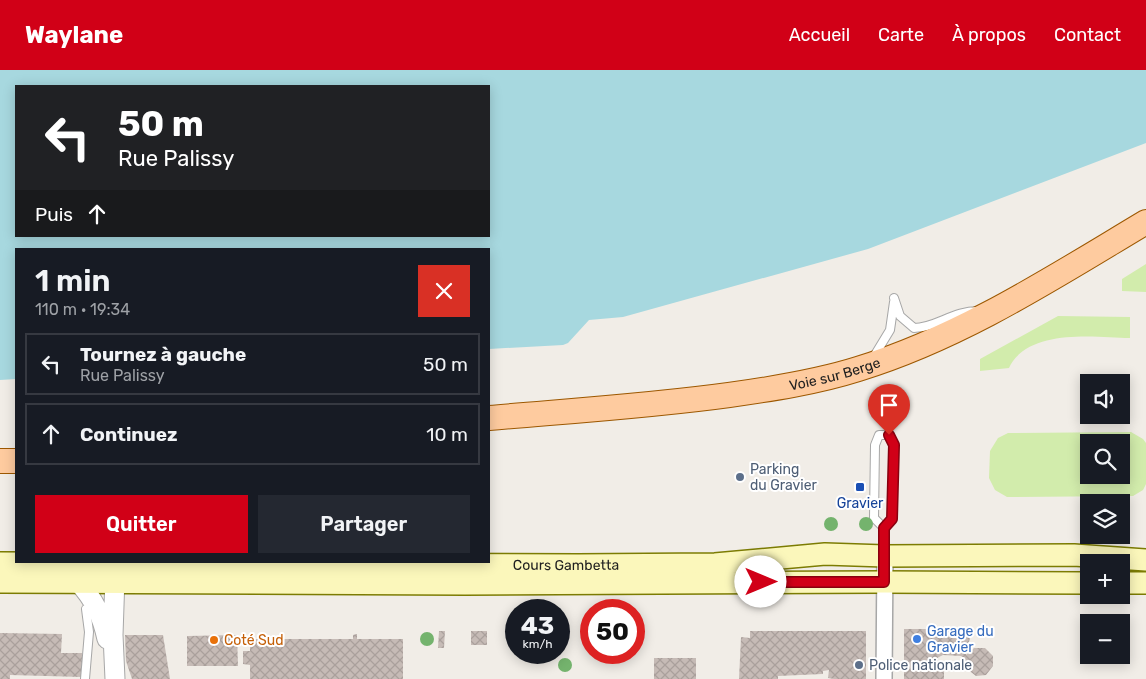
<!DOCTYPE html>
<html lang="fr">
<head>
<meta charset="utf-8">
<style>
  body { margin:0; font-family:Rubik,sans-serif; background:#242831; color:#f1f3f6; height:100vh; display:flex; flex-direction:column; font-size:19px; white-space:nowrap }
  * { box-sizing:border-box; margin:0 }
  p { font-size:16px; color:#9ea1a6 }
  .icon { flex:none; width:28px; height:28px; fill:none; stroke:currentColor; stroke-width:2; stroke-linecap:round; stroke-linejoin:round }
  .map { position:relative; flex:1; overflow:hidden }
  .sheet { position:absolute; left:15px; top:178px; width:475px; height:315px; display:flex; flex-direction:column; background:#171b24; border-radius:0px; box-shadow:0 2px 12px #0003 }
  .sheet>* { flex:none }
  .banner { position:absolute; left:15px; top:15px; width:475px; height:152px; border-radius:0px; box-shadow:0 2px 12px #0003; background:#202124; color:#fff; overflow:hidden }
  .controls { position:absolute; left:1080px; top:304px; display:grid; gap:10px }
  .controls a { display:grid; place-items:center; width:50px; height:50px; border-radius:0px; background:#171b24; box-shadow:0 2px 12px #0003; font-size:25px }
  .speed { position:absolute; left:505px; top:529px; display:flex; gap:10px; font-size:25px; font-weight:700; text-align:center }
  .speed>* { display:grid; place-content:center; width:65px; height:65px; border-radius:50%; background:#171b24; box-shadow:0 2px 12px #0003; line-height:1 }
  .speed small { font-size:12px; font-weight:400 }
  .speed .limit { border:8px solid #d22; background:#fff; color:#111 }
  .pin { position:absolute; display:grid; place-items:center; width:42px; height:42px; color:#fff; margin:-51px -21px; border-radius:50% 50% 50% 0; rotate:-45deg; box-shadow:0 0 5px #0007 }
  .pin .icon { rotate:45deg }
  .me { position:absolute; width:55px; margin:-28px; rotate:90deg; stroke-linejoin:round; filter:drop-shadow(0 0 4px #0008) }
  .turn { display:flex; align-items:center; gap:18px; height:105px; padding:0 20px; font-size:22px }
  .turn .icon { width:65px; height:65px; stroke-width:2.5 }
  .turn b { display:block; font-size:35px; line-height:42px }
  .then { display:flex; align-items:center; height:48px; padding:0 20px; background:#0003; gap:10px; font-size:19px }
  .round { display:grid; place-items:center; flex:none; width:52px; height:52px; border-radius:0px; background:#242831 }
  .headline { display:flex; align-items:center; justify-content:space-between; height:85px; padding:0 20px }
  h1 { font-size:30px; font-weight:600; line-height:38px }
  .action { display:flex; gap:10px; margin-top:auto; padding:10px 20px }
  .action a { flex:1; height:58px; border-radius:0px; background:#d10017; color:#fff; font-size:20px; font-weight:600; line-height:58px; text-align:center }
  .action a+a { background:#242831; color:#f1f3f6 }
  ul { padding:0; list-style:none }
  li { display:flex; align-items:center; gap:15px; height:62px; margin:0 10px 8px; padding:0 10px; border:2px solid #363941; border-radius:0px }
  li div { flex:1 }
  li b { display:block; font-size:19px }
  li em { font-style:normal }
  header { display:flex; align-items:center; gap:30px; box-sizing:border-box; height:70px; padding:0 25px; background:#d10017; color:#fff }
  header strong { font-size:24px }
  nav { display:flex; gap:28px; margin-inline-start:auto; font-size:18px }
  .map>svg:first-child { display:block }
  .grass { fill:#d2ecac; fill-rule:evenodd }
  .water { fill:#a7d8df; fill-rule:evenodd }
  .building { fill:url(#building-cross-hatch) }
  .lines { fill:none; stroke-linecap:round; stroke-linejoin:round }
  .service-casing { stroke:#a7a7a7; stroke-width:10 }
  .minor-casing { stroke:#a7a7a7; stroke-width:18 }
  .tertiary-casing { stroke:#a7a7a7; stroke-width:21 }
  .secondary-casing { stroke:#7c7c03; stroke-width:24 }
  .primary-casing { stroke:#9d5800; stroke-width:26 }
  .service { stroke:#fff; stroke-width:8 }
  .minor { stroke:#fff; stroke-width:15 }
  .tertiary { stroke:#fff; stroke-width:19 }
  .secondary { stroke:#fbf7bb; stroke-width:21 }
  .primary { stroke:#fecb9f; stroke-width:24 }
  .tree { fill:#74b36d }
  .route-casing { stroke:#88000f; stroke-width:12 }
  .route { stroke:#d10017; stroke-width:9 }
  .service-dot { fill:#5c6f8a; stroke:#fff; stroke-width:2 }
  .transit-dot { fill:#1a4fb4; stroke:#fff; stroke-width:2 }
  .shop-dot { fill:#3f7fe0; stroke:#fff; stroke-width:2 }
  .food-dot { fill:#e8710a; stroke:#fff; stroke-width:2 }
  .labels { text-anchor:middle; stroke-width:4; stroke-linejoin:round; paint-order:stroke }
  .street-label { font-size:14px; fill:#202020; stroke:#fff }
  .service-label { font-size:14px; fill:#4e5e75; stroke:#fff; text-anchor:start }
  .transit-label { font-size:14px; fill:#164399; stroke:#fff }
  .shop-label { font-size:14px; fill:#366cbe; stroke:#fff; text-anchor:start }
  .food-label { font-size:14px; fill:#c56008; stroke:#fff; text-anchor:start }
</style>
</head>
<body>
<header>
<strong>Waylane</strong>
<nav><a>Accueil</a><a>Carte</a><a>À propos</a><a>Contact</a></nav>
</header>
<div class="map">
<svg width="1146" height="609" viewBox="0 0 1146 609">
  <defs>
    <pattern id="building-cross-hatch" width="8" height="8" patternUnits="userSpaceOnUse" patternTransform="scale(1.25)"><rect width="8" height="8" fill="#c6bbb6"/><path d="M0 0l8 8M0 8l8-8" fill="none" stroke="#aaa09c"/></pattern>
  </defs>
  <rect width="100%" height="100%" fill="#f1ede7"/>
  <path class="grass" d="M1146 194V222L1122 221V209Z
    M1058 246 1130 247V268C1093 267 1028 258 1009 298L980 301V289Z
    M1131 362 1143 369 1146 373V414L1143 420 1133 426 1007 427 995 420 989 408 990 381 998 368 1008 363ZM1089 372H1121V405H1089Z"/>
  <path class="water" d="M0 0H1146V73L868 179 623 247 589 250 568 273 563 275 489 279V179H16V309L0 310ZM16 16H489V166H16Z"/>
  <path class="building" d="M904 559H972L966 585 974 578H985L993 586V596L986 605 976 606 967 599 965 589 961 586 943 585 937 588V590L944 601V609H904Z
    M439 561H445L444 578H438Z
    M471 561H487V575H471Z
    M750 561H866V609H834L828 608 829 600 823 601V604L778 606V609H739L741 567 750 568Z
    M0 563 62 564 61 583H82V607L10 605V609H0Z
    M357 564V569H403V609H250V595L243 594V581H250V569H353V565Z
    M125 565H163L170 609H132L126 591Z
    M237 565 238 596H187V566Z
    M654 588H696V609H654Z"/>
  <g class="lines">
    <defs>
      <path id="service" d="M894 228 900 246 914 258C936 258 954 240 979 241
        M873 288 890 260 894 232
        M879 365H889L894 375 892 449 884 458 874 448 875 375Z
        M884 458 885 484
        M85 609 89 562 86 539"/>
      <path id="minor" d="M884 609 885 486"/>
      <path id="tertiary" d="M109 500 115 507 113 565 115 609
        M78 512C94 529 102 546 107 569"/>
      <g id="secondary">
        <path id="s1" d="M0 493 578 495 715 494 825 484 885 486 1074 485 1146 490"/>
        <path d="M0 512 465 514 884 512 1089 513"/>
        <path d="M1121 513H1146"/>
      </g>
      <g id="primary">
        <path id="s2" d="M489 348C569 341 649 336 729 325 772 319 817 312 858 299 962 267 1054 207 1146 152"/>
        <path d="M0 391H16"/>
      </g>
    </defs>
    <use href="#service" class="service-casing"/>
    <use href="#minor" class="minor-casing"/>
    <use href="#tertiary" class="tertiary-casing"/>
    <use href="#secondary" class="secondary-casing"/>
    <use href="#primary" class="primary-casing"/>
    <use href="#service" class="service"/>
    <use href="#minor" class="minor"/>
    <use href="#tertiary" class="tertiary"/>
    <use href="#secondary" class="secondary"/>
    <use href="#primary" class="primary"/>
  </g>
  <g class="tree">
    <circle cx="831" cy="454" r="7"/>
    <circle cx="866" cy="454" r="7"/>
    <circle cx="427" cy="569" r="7"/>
    <circle cx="565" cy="595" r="7"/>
  </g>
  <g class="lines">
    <defs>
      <path id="route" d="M761 512H884V458L892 449 894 375 889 365"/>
    </defs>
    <use href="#route" class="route-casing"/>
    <use href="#route" class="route"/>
  </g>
  <g class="service-dot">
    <circle cx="740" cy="407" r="5"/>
    <circle cx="859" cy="595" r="5"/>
  </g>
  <rect class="transit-dot" x="855" y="412" width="10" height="10" rx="2.5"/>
  <circle class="shop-dot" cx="917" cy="569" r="5"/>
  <circle class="food-dot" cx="214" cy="570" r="5"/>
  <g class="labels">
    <g class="street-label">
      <text dy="5" stroke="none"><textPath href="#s2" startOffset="349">Voie sur Berge</textPath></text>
      <text dy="5" stroke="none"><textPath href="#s1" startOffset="566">Cours Gambetta</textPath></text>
    </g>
    <g class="service-label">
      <text x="750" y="404">Parking<tspan x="750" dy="16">du Gravier</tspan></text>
      <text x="869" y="600">Police nationale</text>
    </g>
    <g class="transit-label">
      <text x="860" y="438">Gravier</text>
    </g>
    <g class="shop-label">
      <text x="927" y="566">Garage du<tspan x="927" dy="16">Gravier</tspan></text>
    </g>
    <g class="food-label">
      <text x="224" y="575">Coté Sud</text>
    </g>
  </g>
</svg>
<div class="controls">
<a><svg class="icon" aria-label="sound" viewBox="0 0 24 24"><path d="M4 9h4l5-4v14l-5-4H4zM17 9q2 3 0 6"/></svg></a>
<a><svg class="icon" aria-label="search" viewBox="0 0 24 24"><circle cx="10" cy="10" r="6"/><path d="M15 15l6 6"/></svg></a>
<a><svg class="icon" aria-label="layers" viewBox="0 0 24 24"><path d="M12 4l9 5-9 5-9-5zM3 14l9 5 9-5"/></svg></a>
<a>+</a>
<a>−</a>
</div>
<div class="speed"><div>43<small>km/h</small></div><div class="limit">50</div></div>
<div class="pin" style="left:889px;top:365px;background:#d93025"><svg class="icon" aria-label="arrive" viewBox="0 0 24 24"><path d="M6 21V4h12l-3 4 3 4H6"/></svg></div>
<svg class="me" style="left:761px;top:512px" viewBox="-20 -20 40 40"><circle r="19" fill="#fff"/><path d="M0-13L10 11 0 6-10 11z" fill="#d10017"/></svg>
<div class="banner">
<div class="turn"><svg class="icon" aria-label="left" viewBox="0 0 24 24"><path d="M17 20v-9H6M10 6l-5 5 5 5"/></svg><div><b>50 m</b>Rue Palissy</div></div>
<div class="then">Puis<svg class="icon" aria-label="ahead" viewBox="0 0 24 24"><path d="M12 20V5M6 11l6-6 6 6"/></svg></div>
</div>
<section class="sheet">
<div class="headline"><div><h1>1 min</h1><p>110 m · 19:34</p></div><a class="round" style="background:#d93025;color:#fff"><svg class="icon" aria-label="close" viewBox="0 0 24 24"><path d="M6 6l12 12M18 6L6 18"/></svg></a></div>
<ul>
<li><svg class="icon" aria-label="left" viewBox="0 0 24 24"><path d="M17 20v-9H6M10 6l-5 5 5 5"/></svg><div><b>Tournez à gauche</b><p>Rue Palissy</p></div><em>50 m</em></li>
<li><svg class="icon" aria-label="ahead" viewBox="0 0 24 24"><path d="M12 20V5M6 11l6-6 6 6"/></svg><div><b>Continuez</b></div><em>10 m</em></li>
</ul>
<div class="action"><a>Quitter</a><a>Partager</a></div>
</section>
</div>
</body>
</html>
